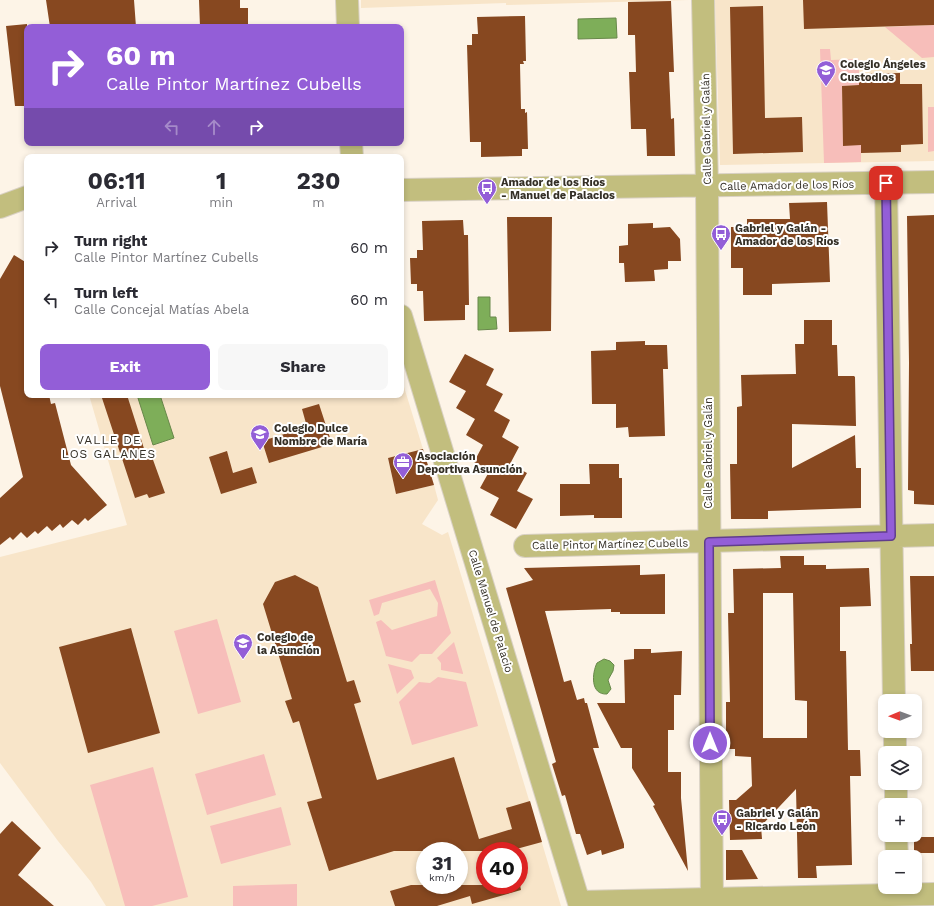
<!DOCTYPE html>
<html lang="en">
<head>
<meta charset="utf-8">
<style>
  body { margin:0; font-family:"Work Sans",sans-serif; background:#f7f7f7; color:#2b2b33; height:100vh; display:flex; flex-direction:column; font-size:15px; white-space:nowrap }
  * { box-sizing:border-box; margin:0 }
  p { font-size:13px; color:#7c7c81 }
  .icon { flex:none; width:22px; height:22px; fill:none; stroke:currentColor; stroke-width:2; stroke-linecap:round; stroke-linejoin:round }
  .map { position:relative; flex:1; overflow:hidden }
  .side { position:absolute; left:24px; top:154px; width:380px; height:244px; display:flex; flex-direction:column; background:#fff; border-radius:8px; box-shadow:0 2px 6px #0003 }
  .side>* { flex:none }
  .guide { position:absolute; left:24px; top:24px; width:380px; height:122px; border-radius:8px; box-shadow:0 2px 6px #0003; background:#935ed7; color:#fff; overflow:hidden }
  .needle { width:26px; rotate:269deg }
  .tools { position:absolute; left:878px; top:694px; display:grid; gap:8px }
  .tools a { display:grid; place-items:center; width:44px; height:44px; border-radius:8px; background:#fff; box-shadow:0 2px 6px #0003; font-size:20px }
  .speed { position:absolute; left:416px; top:842px; display:flex; gap:8px; font-size:20px; font-weight:700; text-align:center }
  .speed>* { display:grid; place-content:center; width:52px; height:52px; border-radius:50%; background:#fff; box-shadow:0 2px 6px #0003; line-height:1 }
  .speed small { font-size:10px; font-weight:400 }
  .speed .limit { border:6px solid #d22; background:#fff; color:#111 }
  .pin { position:absolute; display:grid; place-items:center; width:34px; height:34px; color:#fff; margin:-17px; border-radius:8px; box-shadow:0 2px 6px #0006 }
  .me { position:absolute; width:44px; margin:-22px; rotate:0deg; stroke-linejoin:round; filter:drop-shadow(0 0 3px #0008) }
  .turn { display:flex; align-items:center; gap:14px; height:84px; padding:0 16px; font-size:18px }
  .turn .icon { width:52px; height:52px; stroke-width:2.5 }
  .turn b { display:block; font-size:28px; line-height:34px }
  .lanes { display:flex; align-items:center; height:38px; padding:0 16px; background:#0003; justify-content:center; gap:20px; direction:ltr }
  .lanes .off { opacity:.35 }
  .eta { display:flex; justify-content:space-evenly; align-items:center; height:68px; text-align:center }
  .eta b { font-size:24px; font-weight:700; line-height:28px }
  .button { display:flex; gap:8px; margin-top:auto; padding:8px 16px }
  .button a { flex:1; height:46px; border-radius:8px; background:#935ed7; color:#fff; font-size:16px; font-weight:700; line-height:46px; text-align:center }
  .button a+a { background:#f7f7f7; color:#2b2b33 }
  ul { padding:0; list-style:none }
  li { display:flex; align-items:center; gap:12px; height:52px; padding:0 16px }
  li div { flex:1 }
  li b { display:block; font-size:15px }
  li em { font-style:normal }
  .map>svg:first-child { display:block }
  .built { fill:#f8e5c9; fill-rule:evenodd }
  .green { fill:#f7beba }
  .water { fill:#7eae59; stroke:#68884a }
  .building { fill:#874820; fill-rule:evenodd }
  .lines { fill:none; stroke-linecap:round; stroke-linejoin:round }
  .minor-casing { stroke:#d9d1c4; stroke-width:24 }
  .minor { stroke:#c2be7e; stroke-width:22 }
  .route-casing { stroke:#603d8c; stroke-width:10 }
  .route { stroke:#935ed7; stroke-width:7 }
  .labels { text-anchor:middle; stroke-width:4; stroke-linejoin:round; paint-order:stroke }
  .poi-label { font-size:11px; font-weight:bold; fill:#342f26; stroke:#fff; text-anchor:start }
  .street-label { font-size:11px; fill:#342f26; stroke:#fff }
  .neighbourhood-label { font-size:12px; letter-spacing:1px; fill:#342f26; stroke:#fff }
</style>
</head>
<body>
<div class="map">
<svg width="934" height="906" viewBox="0 0 934 906">
  <rect width="100%" height="100%" fill="#fdf4e7"/>
  <path class="built" d="M361 0H689L506 5V3L361 8Z
    M715 0H934V161L720 165Z
    M401 377 423 449 388 458 396 494 434 485 438 500 422 524 442 535 448 532 561 906H106L91 882 58 841 0 763V557L127 525 89 395H401ZM425 851H459V885H425ZM485 851H519V885H485Z"/>
  <path class="green" d="M934 25V57L922 58 885 27Z
    M820 49H830L831 60 859 59V85L842 86 843 145H861V162L824 163Z
    M928 107H934V151L928 152Z
    M435 580 451 633 432 654H420L412 662 386 656 376 622 381 620 392 630 437 616 438 603 430 589 382 603 379 614 374 616 369 600Z
    M217 619 241 702 198 714 174 631Z
    M454 642 463 673V674L441 670V663L437 658Z
    M388 664 411 670 414 678 397 694Z
    M438 677 466 682 478 726 412 745 399 702 419 682 430 683Z
    M264 754 276 795 207 815 195 774Z
    M153 767 188 897 152 906H125L90 785Z
    M281 807 291 845 221 864 210 826Z
    M297 884V906H233V886Z"/>
  <path class="water" d="M616 18 617 38 578 39V19Z
    M478 297H490V317H496L497 329 478 330Z
    M137 395H160L174 438 153 445Z
    M604 659 610 661 614 665 613 671 608 680 611 689 607 694C590 695 592 673 597 663Z"/>
  <path class="building" d="M46 0H134L136 27H50Z
    M199 0H240V8H248V27H200Z
    M803 0H934V25L804 29Z
    M671 1 674 72H669L671 119 674 118 675 156H647L646 129H631L629 72H636L635 35H628V2Z
    M763 6 765 118 802 117 803 152 733 154 730 7Z
    M525 16 526 61H523L524 64H520L521 109H525V113L527 112 528 149H522V156L481 157V142H470L467 45H472V34H478L477 17Z
    M27 24V106H15L6 26Z
    M900 73V84H922L923 144 901 145V152L861 153V145L843 146 842 86 859 85V74Z
    M827 202 830 282 772 284V295H743V268H731V227H747V219H790L789 203Z
    M934 215V505L914 504V491L908 490 909 363 907 216Z
    M507 217H552L551 331 509 332Z
    M463 220 464 235H468L469 305H465V320L424 321 423 291H417V284H411L410 258H417V250H423L422 221Z
    M653 223V228L670 227 680 239 681 261H668V269L654 270 655 281 625 282 624 263H619V246L628 245V224Z
    M14 255 27 263V395H49L51 404 55 403 71 465 107 505 88 521 85 518 78 525 72 520 63 528 60 524 52 531 47 526 38 534 35 531 27 538 21 532 13 540 10 537 0 545V498L23 477 0 386V279Z
    M804 320H832V345H837L838 376H854L855 377 856 426 792 424V468L855 435 856 468H861V508L768 511V519H731L730 464H737V407L742 406 741 375 796 374 795 344H804Z
    M645 341V345H667L668 369H663L665 436 629 437 628 427 616 428V404H592L591 351 616 350V342Z
    M465 354 494 369 486 385 503 394 494 411 510 420 502 437 519 447 510 464 527 473 517 491 533 499 516 529 490 515 499 498 480 488 490 470 474 462 483 445 466 435 475 419 456 408 466 391 449 382Z
    M101 395H127L147 458 152 457 165 493 149 498 147 494 135 498Z
    M319 404 332 444 269 463 262 441 307 427 302 409Z
    M423 449 434 485 396 494 388 458Z
    M227 451 233 473 252 467 257 483 221 494 209 457Z
    M589 464H619V478H622V518H594V515L560 516V484H590Z
    M780 556H804V565H826V569L869 568 871 606 840 607V651H846L848 750H860L861 776H850L852 865 816 866 817 878H798L796 789 761 826 762 839 730 840 729 800H736L752 786 751 757 735 756V749H726V702H730L728 613H734L733 569 781 568ZM763 593H793L795 700 807 701V738H763Z
    M640 565V575L665 574V614H620V612H611V609L545 611 564 682 571 680 577 700 584 698 585 703H587L599 748H593L624 844V848L602 855 601 850 587 855 580 834H576L565 795 562 796 552 764 556 762 506 588 533 580 524 568Z
    M295 575 318 587 347 682 354 680 361 702 354 704 377 780 454 757 479 839 512 829 506 808 530 801 542 842 509 851H394L329 871 307 802 322 798 299 721 293 723 285 701 292 699 263 604 275 582Z
    M910 576H934V671H911L910 644H912Z
    M131 628 160 733 88 753 59 647Z
    M634 649H651V653L682 651 681 695H674V730H668V772H681V798L688 871 653 806 655 805 632 768V748H621L597 703H625L624 660 634 659Z
    M12 821 41 848 18 875 54 906H0V834Z
    M914 837H934V853H914Z
    M726 850H742L758 879 726 880Z
    M411 885H520L521 890 472 904 470 896 437 906H395L390 891Z"/>
  <g class="lines">
    <defs>
      <path id="minor" d="M347 0 348 27
        M703 0 707 186 712 906
        M351 143 352 157
        M886 183 894 701
        M401 190 934 182
        M0 207 27 197
        M401 316 580 906
        M525 546 934 535
        M895 731V753
        M896 783V805
        M896 835 897 857
        M580 902 934 894"/>
    </defs>
    <use href="#minor" class="minor-casing"/>
    <use href="#minor" class="minor"/>
  </g>
  <g class="lines">
    <defs>
      <path id="route" d="M710 743 709 542 891 536 886 183"/>
    </defs>
    <use href="#route" class="route-casing"/>
    <use href="#route" class="route"/>
  </g>
  <defs>
    <symbol id="school-pin" viewBox="-11 -11 22 30"><path d="M0 17L-7.5 6A9.5 9.5 0 1 1 7.5 6Z" fill="#935ed7" stroke="#fff"/><path d="M0-5L7-2L0 1L-7-2ZM-4 1L0 2.5L4 1V4Q0 6-4 4Z" fill="#fff"/></symbol>
    <symbol id="bus-pin" viewBox="-11 -11 22 30"><path d="M0 17L-7.5 6A9.5 9.5 0 1 1 7.5 6Z" fill="#935ed7" stroke="#fff"/><path d="M-5-6H5V4H4V6H2V4H-2V6H-4V4H-5ZM-3.5-4V0h7V-4ZM-3.5 1.2v1.5H-2V1.2ZM2 1.2v1.5H3.5V1.2Z" fill="#fff"/></symbol>
    <symbol id="office-pin" viewBox="-11 -11 22 30"><path d="M0 17L-7.5 6A9.5 9.5 0 1 1 7.5 6Z" fill="#935ed7" stroke="#fff"/><path d="M-6-3h4V-5.5h4V-3h4V5H-6ZM-1-4.5V-3h2v-1.5ZM-6 0V1H6V0Z" fill="#fff"/></symbol>
  </defs>
  <g fill-rule="evenodd">
    <use href="#school-pin" x="815" y="59" width="22" height="30"/>
    <use href="#bus-pin" x="476" y="177" width="22" height="30"/>
    <use href="#bus-pin" x="710" y="223" width="22" height="30"/>
    <use href="#school-pin" x="249" y="423" width="22" height="30"/>
    <use href="#office-pin" x="392" y="451" width="22" height="30"/>
    <use href="#school-pin" x="232" y="632" width="22" height="30"/>
    <use href="#bus-pin" x="711" y="808" width="22" height="30"/>
  </g>
  <g class="labels">
    <g class="poi-label">
      <text x="840" y="68">Colegio Ángeles<tspan x="840" dy="13">Custodios</tspan></text>
      <text x="501" y="186">Amador de los Ríos<tspan x="501" dy="13">- Manuel de Palacios</tspan></text>
      <text x="735" y="232">Gabriel y Galán -<tspan x="735" dy="13">Amador de los Ríos</tspan></text>
      <text x="274" y="432">Colegio Dulce<tspan x="274" dy="13">Nombre de María</tspan></text>
      <text x="417" y="460">Asociación<tspan x="417" dy="13">Deportiva Asunción</tspan></text>
      <text x="257" y="641">Colegio de<tspan x="257" dy="13">la Asunción</tspan></text>
      <text x="736" y="817">Gabriel y Galán<tspan x="736" dy="13">- Ricardo León</tspan></text>
    </g>
    <g class="street-label">
      <text transform="translate(706 129) rotate(-91)" y="4">Calle Gabriel y Galán</text>
      <text transform="translate(787 185) rotate(-1)" y="4">Calle Amador de los Ríos</text>
      <text transform="translate(708 453) rotate(-90)" y="4">Calle Gabriel y Galán</text>
      <text transform="translate(610 544) rotate(-1)" y="4">Calle Pintor Martínez Cubells</text>
      <text transform="translate(491 611) rotate(73)" y="4">Calle Manuel de Palacio</text>
    </g>
    <g class="neighbourhood-label">
      <text x="109" y="444">VALLE DE<tspan x="109" dy="14">LOS GALANES</tspan></text>
    </g>
  </g>
</svg>
<div class="tools">
<a><svg class="needle" viewBox="-14 -14 28 28"><path d="M0-13l5 13h-10z" fill="#e53935"/><path d="M0 13l5-13h-10z" fill="#7c7c81"/></svg></a>
<a><svg class="icon" aria-label="layers" viewBox="0 0 24 24"><path d="M12 4l9 5-9 5-9-5zM3 14l9 5 9-5"/></svg></a>
<a>+</a>
<a>−</a>
</div>
<div class="speed"><div>31<small>km/h</small></div><div class="limit">40</div></div>
<div class="pin" style="left:886px;top:183px;background:#d93025"><svg class="icon" aria-label="arrive" viewBox="0 0 24 24"><path d="M6 21V4h12l-3 4 3 4H6"/></svg></div>
<svg class="me" style="left:710px;top:743px" viewBox="-20 -20 40 40"><circle r="17" fill="#935ed7" stroke="#fff" stroke-width="3"/><path d="M0-11L8 9 0 5-8 9z" fill="#fff"/></svg>
<div class="guide">
<div class="turn"><svg class="icon" aria-label="right" viewBox="0 0 24 24"><path d="M7 20v-9h11M14 6l5 5-5 5"/></svg><div><b>60 m</b>Calle Pintor Martínez Cubells</div></div>
<div class="lanes"><svg class="icon off" aria-label="left" viewBox="0 0 24 24"><path d="M17 20v-9H6M10 6l-5 5 5 5"/></svg><svg class="icon off" aria-label="ahead" viewBox="0 0 24 24"><path d="M12 20V5M6 11l6-6 6 6"/></svg><svg class="icon" aria-label="right" viewBox="0 0 24 24"><path d="M7 20v-9h11M14 6l5 5-5 5"/></svg></div>
</div>
<section class="side">
<div class="eta">
<div><b>06:11</b><p>Arrival</p></div>
<div><b>1</b><p>min</p></div>
<div><b>230</b><p>m</p></div>
</div>
<ul>
<li><svg class="icon" aria-label="right" viewBox="0 0 24 24"><path d="M7 20v-9h11M14 6l5 5-5 5"/></svg><div><b>Turn right</b><p>Calle Pintor Martínez Cubells</p></div><em>60 m</em></li>
<li><svg class="icon" aria-label="left" viewBox="0 0 24 24"><path d="M17 20v-9H6M10 6l-5 5 5 5"/></svg><div><b>Turn left</b><p>Calle Concejal Matías Abela</p></div><em>60 m</em></li>
</ul>
<div class="button"><a>Exit</a><a>Share</a></div>
</section>
</div>
</body>
</html>
